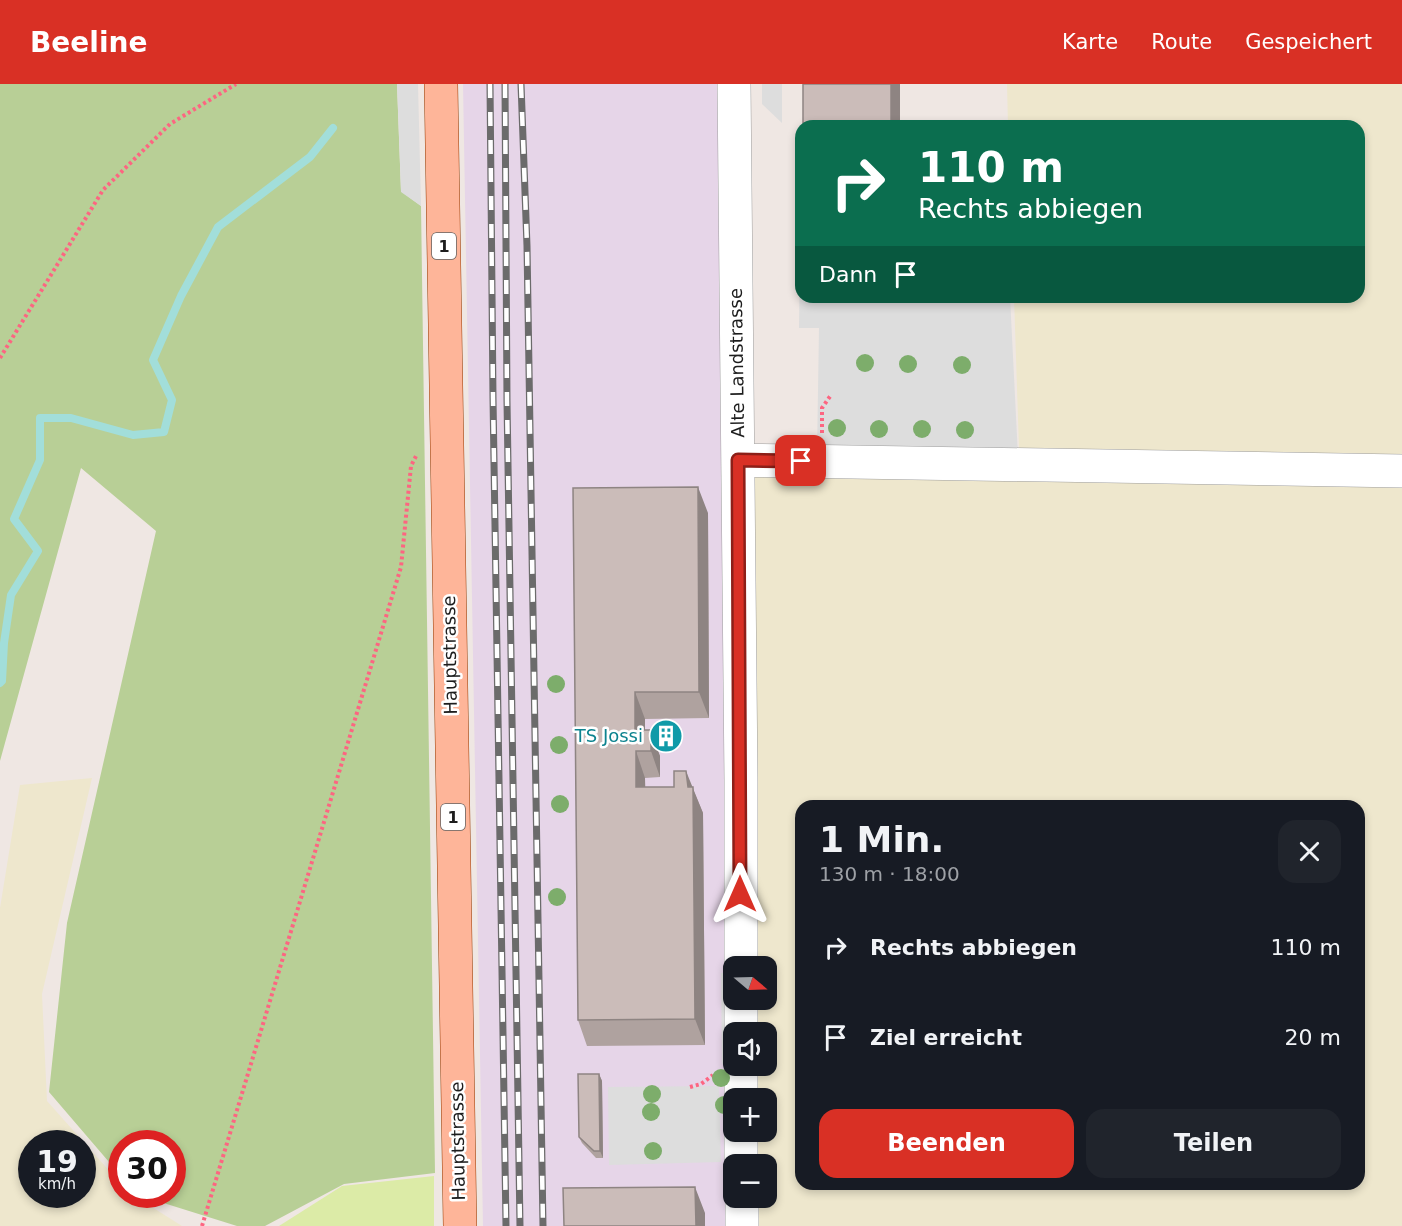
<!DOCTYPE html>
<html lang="de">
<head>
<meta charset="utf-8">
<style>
  body { margin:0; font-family:"DejaVu Sans",sans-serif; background:#20242c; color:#f1f3f6; height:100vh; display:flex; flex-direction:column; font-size:22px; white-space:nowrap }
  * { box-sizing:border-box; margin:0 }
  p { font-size:20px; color:#9ea1a6 }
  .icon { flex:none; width:33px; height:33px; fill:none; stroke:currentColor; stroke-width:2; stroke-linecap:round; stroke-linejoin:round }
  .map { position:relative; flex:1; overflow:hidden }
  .panel { position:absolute; left:795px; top:716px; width:570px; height:390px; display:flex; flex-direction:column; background:#171b24; border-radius:18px; box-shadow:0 3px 9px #0003 }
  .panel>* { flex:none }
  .guide { position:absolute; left:795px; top:36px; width:570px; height:183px; border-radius:18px; box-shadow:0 3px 9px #0003; background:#0b6e4f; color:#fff; overflow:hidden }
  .needle { width:39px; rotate:109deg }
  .buttons { position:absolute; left:723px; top:872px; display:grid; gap:12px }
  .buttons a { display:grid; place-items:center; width:54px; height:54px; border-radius:12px; background:#171b24; box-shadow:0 3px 9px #0003; font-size:30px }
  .speed { position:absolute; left:18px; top:1046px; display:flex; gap:12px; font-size:30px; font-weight:700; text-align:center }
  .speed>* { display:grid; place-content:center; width:78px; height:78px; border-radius:50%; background:#171b24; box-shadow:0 3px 9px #0003; line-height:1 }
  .speed small { font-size:15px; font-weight:400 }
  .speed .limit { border:9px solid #d22; background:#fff; color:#111 }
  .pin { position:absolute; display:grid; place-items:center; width:51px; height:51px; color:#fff; margin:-26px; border-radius:12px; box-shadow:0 3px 9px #0006 }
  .me { position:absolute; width:66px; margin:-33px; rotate:0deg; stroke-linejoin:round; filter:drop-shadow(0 0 4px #0008) }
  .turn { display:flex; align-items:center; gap:21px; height:126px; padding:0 24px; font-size:27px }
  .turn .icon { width:78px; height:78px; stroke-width:2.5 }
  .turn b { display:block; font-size:42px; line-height:51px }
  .then { display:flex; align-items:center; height:57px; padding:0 24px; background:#0003; gap:12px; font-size:22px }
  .round { display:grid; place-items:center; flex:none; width:63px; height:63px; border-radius:18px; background:#20242c }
  .summary { display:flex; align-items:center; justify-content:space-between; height:102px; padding:0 24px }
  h1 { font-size:36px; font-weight:700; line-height:45px }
  .primary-button { display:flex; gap:12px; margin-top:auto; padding:12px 24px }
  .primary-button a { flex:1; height:69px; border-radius:18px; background:#d93025; color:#fff; font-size:24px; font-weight:700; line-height:69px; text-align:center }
  .primary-button a+a { background:#20242c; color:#f1f3f6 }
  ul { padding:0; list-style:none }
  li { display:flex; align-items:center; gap:18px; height:90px; padding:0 24px }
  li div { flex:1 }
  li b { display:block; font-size:22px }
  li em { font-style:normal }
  header { display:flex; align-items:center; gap:36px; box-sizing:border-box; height:84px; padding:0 30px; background:#d93025; color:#fff }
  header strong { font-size:28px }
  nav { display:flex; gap:33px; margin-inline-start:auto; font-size:21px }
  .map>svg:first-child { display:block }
  .industrial { fill:#e6d5e8 }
  .farmland { fill:#eee7cd; fill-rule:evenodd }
  .grass { fill:#dceba7 }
  .forest { fill:#b8cf96 }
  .parking { fill:#ddd }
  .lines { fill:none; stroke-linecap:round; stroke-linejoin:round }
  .stream { stroke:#a2deda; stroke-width:8 }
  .minor-casing { stroke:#9e9e9e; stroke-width:34 }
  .major-casing { stroke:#973a00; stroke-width:34 }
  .path { stroke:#fd6581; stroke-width:4; stroke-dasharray:3 3; stroke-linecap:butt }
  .minor { stroke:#fff; stroke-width:33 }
  .major { stroke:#feb599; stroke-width:33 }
  .rail-casing { stroke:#6b6b6b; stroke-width:7 }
  .rail { stroke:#fff; stroke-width:4.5; stroke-dasharray:14; stroke-linecap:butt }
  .tree { fill:#7dad6b }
  .wall { fill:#afa29f }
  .shaded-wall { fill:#8e8482 }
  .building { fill:#cbbcb9; stroke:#8e8482; stroke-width:1.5 }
  .route-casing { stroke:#8d1f18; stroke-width:15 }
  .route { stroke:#d93025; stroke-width:10 }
  .labels { text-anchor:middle; stroke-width:5; stroke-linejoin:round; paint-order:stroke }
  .shield { fill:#fff; stroke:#616161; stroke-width:1.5 }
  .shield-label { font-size:16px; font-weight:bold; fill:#1d1d1d }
  .street-label { font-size:18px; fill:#1d1d1d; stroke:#fff }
  .culture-label { font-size:18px; fill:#0d838f; stroke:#fff; text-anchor:end }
</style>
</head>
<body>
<header>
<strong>Beeline</strong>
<nav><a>Karte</a><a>Route</a><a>Gespeichert</a></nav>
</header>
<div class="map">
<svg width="1402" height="1142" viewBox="0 0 1402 1142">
  <rect width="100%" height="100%" fill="#efe7e3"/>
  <path class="industrial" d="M463 0H734V1113L742 1142H483Z"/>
  <path class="farmland" d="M1007 0H1402V1142H759L758 1113H766V1080H758V1047H766V1014H758V981H766V948H757V915H766V882H757L754 392 1020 395 1014 213H1359V42H1008ZM801 722H1359V1100H801Z
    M92 694 42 910 47 1017 121 1100 122 1110H131L182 1142H0V824L20 701ZM32 1059H82V1110H32Z"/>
  <path class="grass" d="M434 1092V1142H279L342 1102Z"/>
  <path class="forest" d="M0 0H397L401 107 421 122 435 1089 344 1100 265 1142H237L138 1111 137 1110H172V1059H122L121 1092 49 1008 67 839 156 447 81 384 0 677Z"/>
  <path class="parking" d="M397 0H418L421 122 401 108Z
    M762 0H782V39L762 20Z
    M800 165H801V213H1010L1018 372 817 369 819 244H799Z
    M721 889H731L732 979 722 980Z
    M719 1002 721 1078 609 1081 608 1003Z"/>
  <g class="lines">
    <path class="stream" d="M0 599 2 597 4 559 11 511 38 467 14 435 40 376V334H71L133 351 164 348 172 316 153 276 181 212 218 143 310 73 333 44"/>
    <defs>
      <path id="minor" d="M734 0 741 696V882
        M738 376 1402 387
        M741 915V948
        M741 981V1014
        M741 1047V1080
        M742 1113V1142"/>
      <path id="major" d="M441 0 460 1142"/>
    </defs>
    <use href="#minor" class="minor-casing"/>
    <use href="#major" class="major-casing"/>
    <path class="path" d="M0 274 103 106 170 40 236 0
      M822 349V324L831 311
      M690 1003 701 1000 713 991
      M202 1142 401 483 411 382 417 370"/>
    <use href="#minor" class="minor"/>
    <use href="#major" class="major"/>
    <defs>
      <path id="rail" d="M490 0 493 314 506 1142
        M505 0 507 317 520 1142
        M521 0 527 162 543 1142"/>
    </defs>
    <use href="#rail" class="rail-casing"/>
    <use href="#rail" class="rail"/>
  </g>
  <g class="tree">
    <circle cx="865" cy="279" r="9"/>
    <circle cx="908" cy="280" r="9"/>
    <circle cx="962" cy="281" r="9"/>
    <circle cx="837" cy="344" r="9"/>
    <circle cx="879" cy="345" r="9"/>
    <circle cx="922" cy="345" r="9"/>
    <circle cx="965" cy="346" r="9"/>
    <circle cx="556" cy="600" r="9"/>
    <circle cx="559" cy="661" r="9"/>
    <circle cx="560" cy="720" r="9"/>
    <circle cx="557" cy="813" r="9"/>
    <circle cx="721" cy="994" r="9"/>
    <circle cx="652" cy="1010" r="9"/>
    <circle cx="724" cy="1021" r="9"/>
    <circle cx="651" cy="1028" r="9"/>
    <circle cx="653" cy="1067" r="9"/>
  </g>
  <path class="wall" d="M803 0H900V42H804L803 39Z
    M573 404 708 429 709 634 645 635V646L660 672V693L645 694V703H692L703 729 705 961 587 962 578 936Z
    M668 638 670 645V660H662L659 653Z
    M599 990 602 997 603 1074H596L582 1059 579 1053Z"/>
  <path class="shaded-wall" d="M891 0H900V42H892L891 39Z
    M698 403 708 429 709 634 699 608Z
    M635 608 645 635V667L635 646Z
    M668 638 670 645V660L668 653Z
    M651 646 660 672V693L651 667Z
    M636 667 645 694 646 729 636 703Z
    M686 687 703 729 705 961 695 935 688 703Z
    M599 990 602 997 603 1074 600 1067Z
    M695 1103 705 1129V1142H696Z"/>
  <path class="building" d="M803 0H891V39H803Z
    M698 403 699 608H635V646H651V667H636V703H674V687H686L688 703H693L695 935 578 936 573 404Z
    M659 638H668V653H659Z
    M578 990H599L600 1067H594L579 1053Z
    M695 1103 696 1142H564L563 1104Z"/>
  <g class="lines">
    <defs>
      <path id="route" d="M740 810 738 376 801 377"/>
    </defs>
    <use href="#route" class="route-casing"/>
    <use href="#route" class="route"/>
  </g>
  <defs>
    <symbol id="building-disc" viewBox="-11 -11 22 22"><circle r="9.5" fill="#0f9aa8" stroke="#fff"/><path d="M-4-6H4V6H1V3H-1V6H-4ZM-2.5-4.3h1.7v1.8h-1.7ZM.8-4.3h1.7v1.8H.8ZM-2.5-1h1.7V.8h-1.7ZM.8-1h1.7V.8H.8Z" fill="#fff"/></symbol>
  </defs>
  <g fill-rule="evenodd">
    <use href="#building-disc" x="647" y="633" width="38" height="38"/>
  </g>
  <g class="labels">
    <g class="shield">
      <rect x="432" y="149" width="24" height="26" rx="4.5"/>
      <rect x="441" y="720" width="24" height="26" rx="4.5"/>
    </g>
    <g class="shield-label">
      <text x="444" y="168">1</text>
      <text x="453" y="739">1</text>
    </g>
    <g class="street-label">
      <text transform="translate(737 279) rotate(-91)" y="6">Alte Landstrasse</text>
      <text transform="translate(450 571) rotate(-91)" y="6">Hauptstrasse</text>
      <text transform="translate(458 1057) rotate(-91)" y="6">Hauptstrasse</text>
    </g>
    <g class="culture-label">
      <text x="643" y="658">TS Jossi</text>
    </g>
  </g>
</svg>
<div class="buttons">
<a><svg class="needle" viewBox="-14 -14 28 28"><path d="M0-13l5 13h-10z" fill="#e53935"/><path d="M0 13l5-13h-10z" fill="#9ea1a6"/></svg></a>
<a><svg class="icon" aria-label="sound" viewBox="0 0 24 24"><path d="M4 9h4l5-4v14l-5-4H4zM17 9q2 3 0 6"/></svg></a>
<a>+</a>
<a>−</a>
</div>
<div class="speed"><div>19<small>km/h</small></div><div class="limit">30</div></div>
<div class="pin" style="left:801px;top:377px;background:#d93025"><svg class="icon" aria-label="arrive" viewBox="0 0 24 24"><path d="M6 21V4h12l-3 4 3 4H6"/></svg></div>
<svg class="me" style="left:740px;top:810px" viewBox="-20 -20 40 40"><path d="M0-17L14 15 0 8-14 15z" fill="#d93025" stroke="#fff" stroke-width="4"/></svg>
<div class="guide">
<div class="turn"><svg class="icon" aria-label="right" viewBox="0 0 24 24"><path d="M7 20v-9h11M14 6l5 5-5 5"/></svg><div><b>110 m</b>Rechts abbiegen</div></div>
<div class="then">Dann<svg class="icon" aria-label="arrive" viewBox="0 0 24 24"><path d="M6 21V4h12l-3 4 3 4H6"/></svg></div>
</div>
<section class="panel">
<div class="summary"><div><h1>1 Min.</h1><p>130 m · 18:00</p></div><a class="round"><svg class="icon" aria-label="close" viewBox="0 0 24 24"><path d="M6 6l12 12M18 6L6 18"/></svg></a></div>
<ul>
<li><svg class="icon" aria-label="right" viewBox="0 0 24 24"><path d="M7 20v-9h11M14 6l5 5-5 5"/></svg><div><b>Rechts abbiegen</b></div><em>110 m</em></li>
<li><svg class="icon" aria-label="arrive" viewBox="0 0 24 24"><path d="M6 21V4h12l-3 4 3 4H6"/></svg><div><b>Ziel erreicht</b></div><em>20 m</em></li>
</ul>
<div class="primary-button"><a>Beenden</a><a>Teilen</a></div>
</section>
</div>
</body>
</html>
